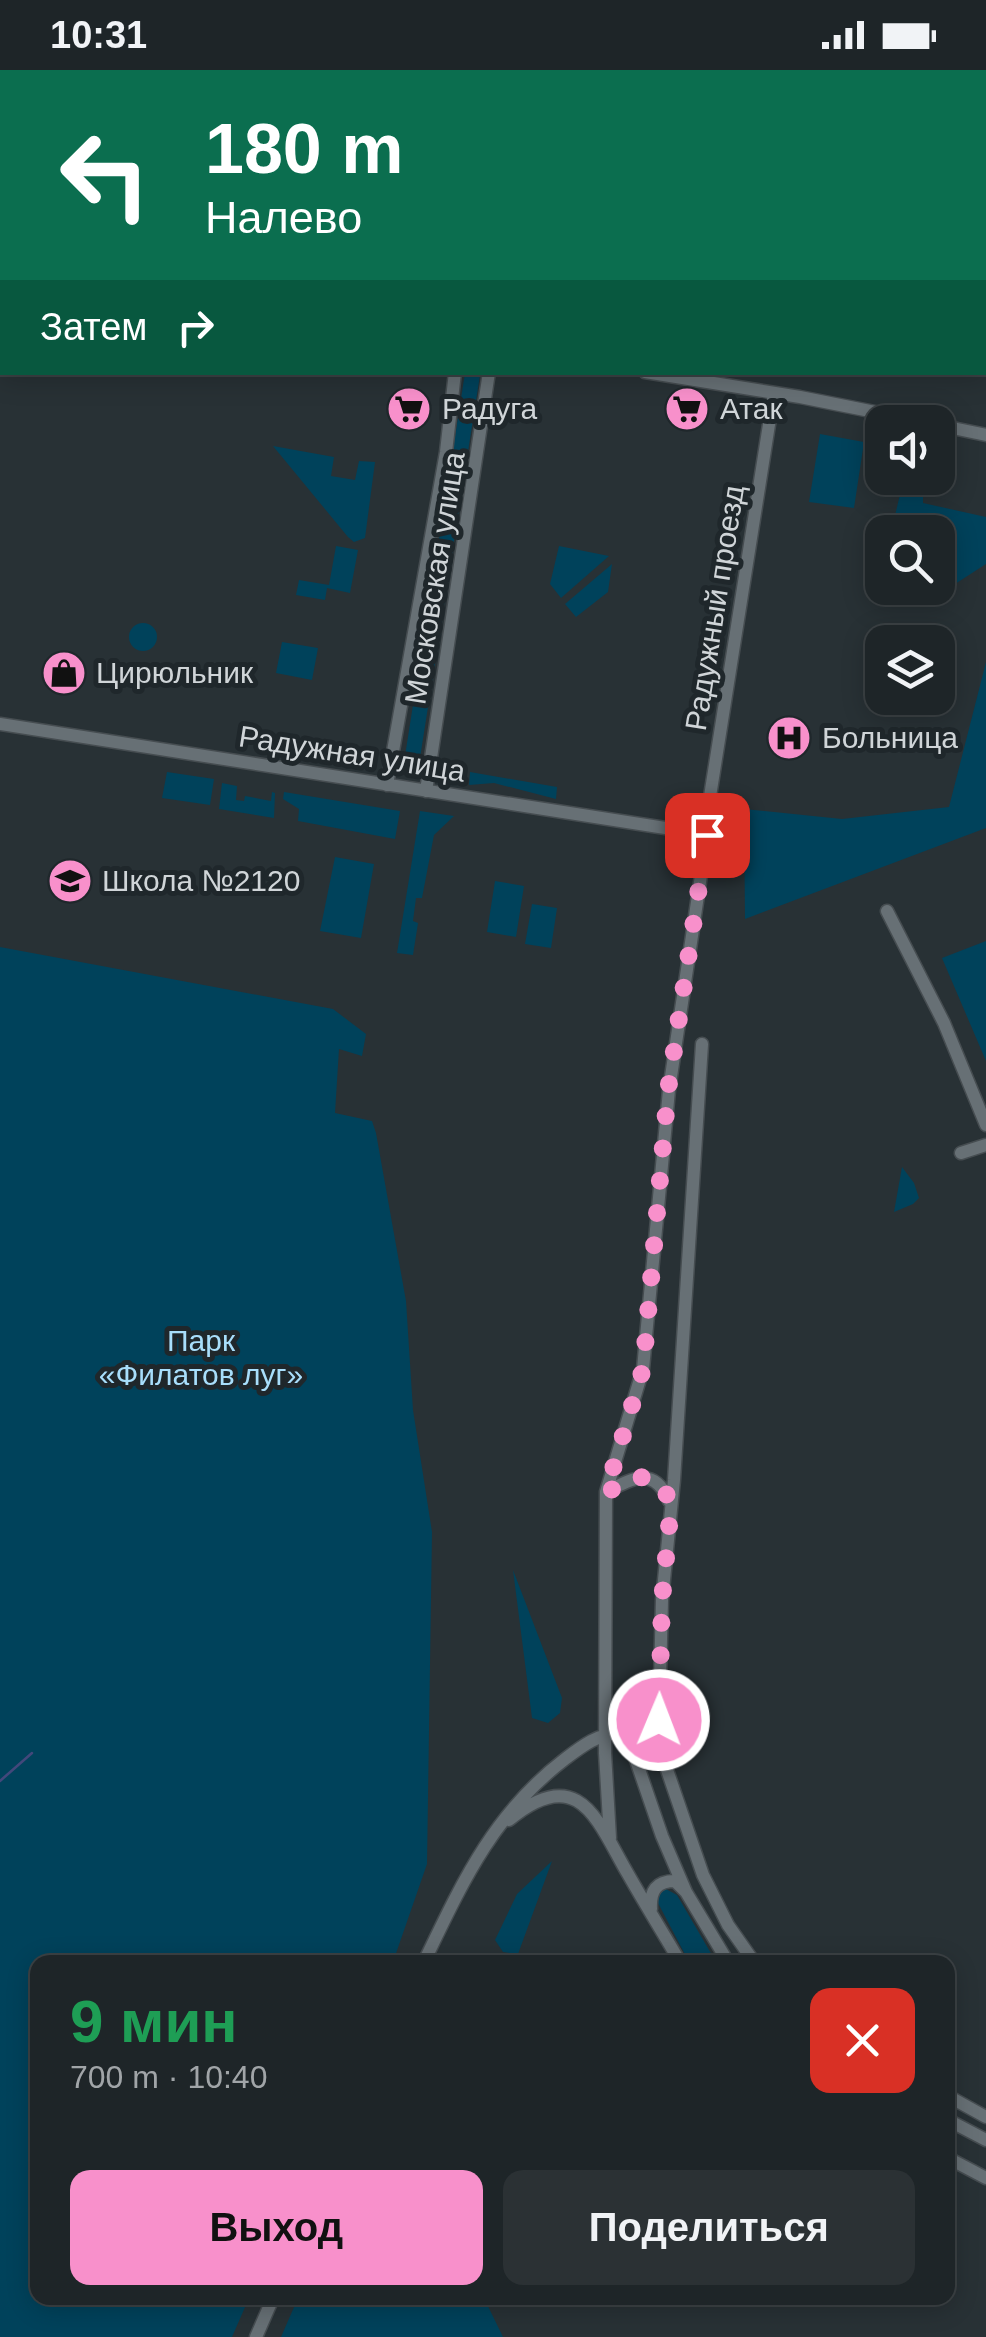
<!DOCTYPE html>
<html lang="ru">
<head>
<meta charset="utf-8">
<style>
  body { margin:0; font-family:Arial,sans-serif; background:#2b3134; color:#f1f3f6; height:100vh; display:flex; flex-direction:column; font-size:38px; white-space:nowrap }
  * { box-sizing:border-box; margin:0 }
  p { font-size:32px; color:#a1a5a8 }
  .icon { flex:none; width:55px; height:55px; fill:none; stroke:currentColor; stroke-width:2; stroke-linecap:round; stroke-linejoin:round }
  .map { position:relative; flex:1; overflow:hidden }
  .side { position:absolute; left:30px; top:1885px; width:925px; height:350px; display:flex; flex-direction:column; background:#1e2528; border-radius:20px; box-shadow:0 5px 25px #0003,0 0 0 2px #3c4245 }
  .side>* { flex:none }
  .hud { position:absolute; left:0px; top:0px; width:988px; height:305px; box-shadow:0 5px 25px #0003,0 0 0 2px #3c4245; background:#0b6e4f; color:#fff; overflow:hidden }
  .buttons { position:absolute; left:865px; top:335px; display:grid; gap:20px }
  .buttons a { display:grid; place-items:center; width:90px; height:90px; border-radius:20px; background:#1e2528; box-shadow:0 5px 25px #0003,0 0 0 2px #3c4245; font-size:50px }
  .pin { position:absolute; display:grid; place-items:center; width:85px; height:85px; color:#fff; margin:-42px; border-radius:20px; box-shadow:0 5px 15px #0006 }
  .me { position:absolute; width:110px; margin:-55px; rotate:1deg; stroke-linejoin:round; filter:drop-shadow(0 0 8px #0008) }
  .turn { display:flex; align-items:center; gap:35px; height:210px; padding:0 40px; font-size:45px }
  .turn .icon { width:130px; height:130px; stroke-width:2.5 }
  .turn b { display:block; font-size:70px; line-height:85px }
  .then { display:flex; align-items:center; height:95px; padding:0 40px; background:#0003; gap:20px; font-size:38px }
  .round { display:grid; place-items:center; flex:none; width:105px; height:105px; border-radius:20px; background:#2b3134 }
  .overview { display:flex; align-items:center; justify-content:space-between; height:170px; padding:0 40px }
  h1 { font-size:60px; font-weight:700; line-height:75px; color:#1e9e55 }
  .action { display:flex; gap:20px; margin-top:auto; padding:20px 40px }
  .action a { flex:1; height:115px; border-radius:20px; background:#f890cb; color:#111; font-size:40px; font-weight:700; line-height:115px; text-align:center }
  .action a+a { background:#2b3134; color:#f1f3f6 }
  .status { display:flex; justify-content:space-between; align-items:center; height:70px; padding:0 50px; background:#1e2528; direction:ltr }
  .status svg { height:28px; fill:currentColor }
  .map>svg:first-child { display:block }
  .green { fill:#00425b }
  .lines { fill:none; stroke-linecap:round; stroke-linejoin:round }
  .stream { stroke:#42487b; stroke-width:2.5 }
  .minor-casing { stroke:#464d51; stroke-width:15 }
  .minor { stroke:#677075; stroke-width:12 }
  .route { stroke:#f890cb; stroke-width:18; stroke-dasharray:0 32.4 }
  .labels { text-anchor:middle; stroke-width:10; stroke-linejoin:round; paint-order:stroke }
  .poi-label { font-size:30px; fill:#d0d5d8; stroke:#1f272b; text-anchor:start }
  .street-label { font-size:30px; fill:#d0d5d8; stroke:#1f272b }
  .park-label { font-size:30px; fill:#a8defb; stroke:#1f272b }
</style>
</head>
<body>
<div class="status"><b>10:31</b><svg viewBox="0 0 49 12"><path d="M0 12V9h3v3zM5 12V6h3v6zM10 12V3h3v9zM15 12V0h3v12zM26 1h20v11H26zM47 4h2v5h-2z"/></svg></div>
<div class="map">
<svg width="986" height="2267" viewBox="0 0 986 2267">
  <rect width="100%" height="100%" fill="#283135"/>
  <path class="green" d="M465 303 480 305 420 688 405 686Z
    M820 364 864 372 854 438 809 432Z
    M273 376 334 387 331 406 355 410 359 391 375 392 365 468 354 472 348 467Z
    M904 408H923V433L986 447V494L955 514 938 513V462H891Z
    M336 476 358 480 350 523 327 518 325 530 296 525 299 510 329 515Z
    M559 476 609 486 561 528 550 514Z
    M612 494 608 522 576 547 565 534Z
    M129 567a14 14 0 1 1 28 0a14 14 0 1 1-28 0Z
    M282 572 318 578 312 610 276 603Z
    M986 592V758L745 849 744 739 842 749 949 737Z
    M167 702 214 709 210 735 162 728Z
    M470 702 557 717 556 729 494 713 469 715Z
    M222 713 237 716 236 730 244 731 245 726 271 731 272 722 275 723 274 748 219 739Z
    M284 722 400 741 395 769 298 751 299 739 283 729Z
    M420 741 454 746 434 765 422 828H416L413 851 418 853 413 885 397 883Z
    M335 787 374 794 361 868 320 861Z
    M495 811 524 816 516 867 487 862Z
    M532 834 557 838 551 878 525 874Z
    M986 871V991L942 888Z
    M0 877 333 939 366 964 362 986 339 979 335 1043 372 1051 376 1063 406 1231 413 1340 432 1462 427 1794 393 1892H38V2228H249L232 2267H0Z
    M902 1097 914 1113 919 1128 913 1134 894 1142Z
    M513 1500 562 1628 560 1643 548 1653 532 1648Z
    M552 1791 518 1884 503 1882 495 1870 517 1824Z
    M664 1818 677 1825 716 1892H689L658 1833 657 1827Z
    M298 2228H484L503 2267H281Z"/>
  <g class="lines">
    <path class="stream" d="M0 1711 32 1683"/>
    <defs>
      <path id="minor" d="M0 201 2 202
        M645 302 800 327 925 352
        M938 355 986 365
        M0 654 678 760C693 762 704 753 708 739L774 323
        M387 715 446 382 455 302
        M426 721 489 302
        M887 841 944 953 986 1055
        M702 974 674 1410 662 1530 659 1649 665 1694 703 1805 728 1855 754 1892
        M961 1083 986 1075
        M606 1422C633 1408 654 1396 669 1431
        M509 1750C580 1691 598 1753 628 1804 645 1834 663 1863 680 1892
        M610 1768 605 1683 606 1422 643 1299 669 1020 707 765
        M651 1839C650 1821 656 1811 675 1811L686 1822 728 1892
        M424 1892C462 1813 493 1744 565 1689 582 1676 599 1663 621 1663L629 1670 662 1766 686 1822
        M948 2026 986 2047
        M948 2050 986 2070
        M948 2088 986 2108
        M256 2267 273 2228"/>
    </defs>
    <use href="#minor" class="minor-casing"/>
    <use href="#minor" class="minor"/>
  </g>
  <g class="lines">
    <path class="route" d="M659 1650 662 1530 671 1436 664 1418 654 1410 640 1407 606 1422 643 1299 668 1020 707 765"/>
  </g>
  <defs>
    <symbol id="supermarket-disc" viewBox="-11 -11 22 22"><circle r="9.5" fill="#f890cb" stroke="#1f272b"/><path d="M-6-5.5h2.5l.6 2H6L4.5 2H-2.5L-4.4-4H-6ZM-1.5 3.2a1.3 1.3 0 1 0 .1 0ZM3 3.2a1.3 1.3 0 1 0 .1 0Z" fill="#111"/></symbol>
    <symbol id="shop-disc" viewBox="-11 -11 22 22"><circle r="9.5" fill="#f890cb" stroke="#1f272b"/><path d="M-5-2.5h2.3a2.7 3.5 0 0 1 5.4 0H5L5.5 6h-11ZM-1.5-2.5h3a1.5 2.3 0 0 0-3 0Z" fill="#111"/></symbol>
    <symbol id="hospital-disc" viewBox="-11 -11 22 22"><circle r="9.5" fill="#f890cb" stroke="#1f272b"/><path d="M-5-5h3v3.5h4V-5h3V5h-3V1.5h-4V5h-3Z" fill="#111"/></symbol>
    <symbol id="school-disc" viewBox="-11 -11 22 22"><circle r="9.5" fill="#f890cb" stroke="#1f272b"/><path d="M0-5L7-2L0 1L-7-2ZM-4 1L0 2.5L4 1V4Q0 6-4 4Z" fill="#111"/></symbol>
  </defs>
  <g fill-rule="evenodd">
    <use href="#supermarket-disc" x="384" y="314" width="50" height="50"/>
    <use href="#supermarket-disc" x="662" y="314" width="50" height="50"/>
    <use href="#shop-disc" x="39" y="578" width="50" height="50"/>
    <use href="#hospital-disc" x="764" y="643" width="50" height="50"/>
    <use href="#school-disc" x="45" y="786" width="50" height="50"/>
  </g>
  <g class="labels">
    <g class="poi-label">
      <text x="442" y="349">Радуга</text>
      <text x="720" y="349">Атак</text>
      <text x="96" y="613">Цирюльник</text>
      <text x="822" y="678">Больница</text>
      <text x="102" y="821">Школа №2120</text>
    </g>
    <g class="street-label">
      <text transform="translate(435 508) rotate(-81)" y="10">Московская улица</text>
      <text transform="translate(715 538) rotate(-81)" y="10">Радужный проезд</text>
      <text transform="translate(352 684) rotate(9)" y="10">Радужная улица</text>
    </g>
    <g class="park-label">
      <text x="201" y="1281">Парк<tspan x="201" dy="34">«Филатов луг»</tspan></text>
    </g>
  </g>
</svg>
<div class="buttons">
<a><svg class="icon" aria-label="sound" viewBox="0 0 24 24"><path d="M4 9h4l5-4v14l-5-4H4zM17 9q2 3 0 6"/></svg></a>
<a><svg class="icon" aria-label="search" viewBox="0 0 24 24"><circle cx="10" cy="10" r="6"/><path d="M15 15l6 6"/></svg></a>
<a><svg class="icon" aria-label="layers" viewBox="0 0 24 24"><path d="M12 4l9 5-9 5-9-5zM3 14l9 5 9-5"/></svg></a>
</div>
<div class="pin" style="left:707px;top:765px;background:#d93025"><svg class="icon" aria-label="arrive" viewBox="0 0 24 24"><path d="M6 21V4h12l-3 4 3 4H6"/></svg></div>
<svg class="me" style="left:659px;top:1650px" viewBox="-20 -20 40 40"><circle r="17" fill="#f890cb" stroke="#fff" stroke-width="3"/><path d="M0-11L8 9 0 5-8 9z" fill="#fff"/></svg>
<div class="hud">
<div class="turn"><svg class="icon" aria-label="left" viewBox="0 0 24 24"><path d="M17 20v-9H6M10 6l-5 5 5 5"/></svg><div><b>180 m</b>Налево</div></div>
<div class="then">Затем<svg class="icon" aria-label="right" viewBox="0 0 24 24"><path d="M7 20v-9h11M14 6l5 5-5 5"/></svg></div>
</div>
<section class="side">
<div class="overview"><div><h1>9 мин</h1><p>700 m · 10:40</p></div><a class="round" style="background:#d93025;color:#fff"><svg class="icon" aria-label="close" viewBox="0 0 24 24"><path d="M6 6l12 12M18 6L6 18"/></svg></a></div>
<div class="action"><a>Выход</a><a>Поделиться</a></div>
</section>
</div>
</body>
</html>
